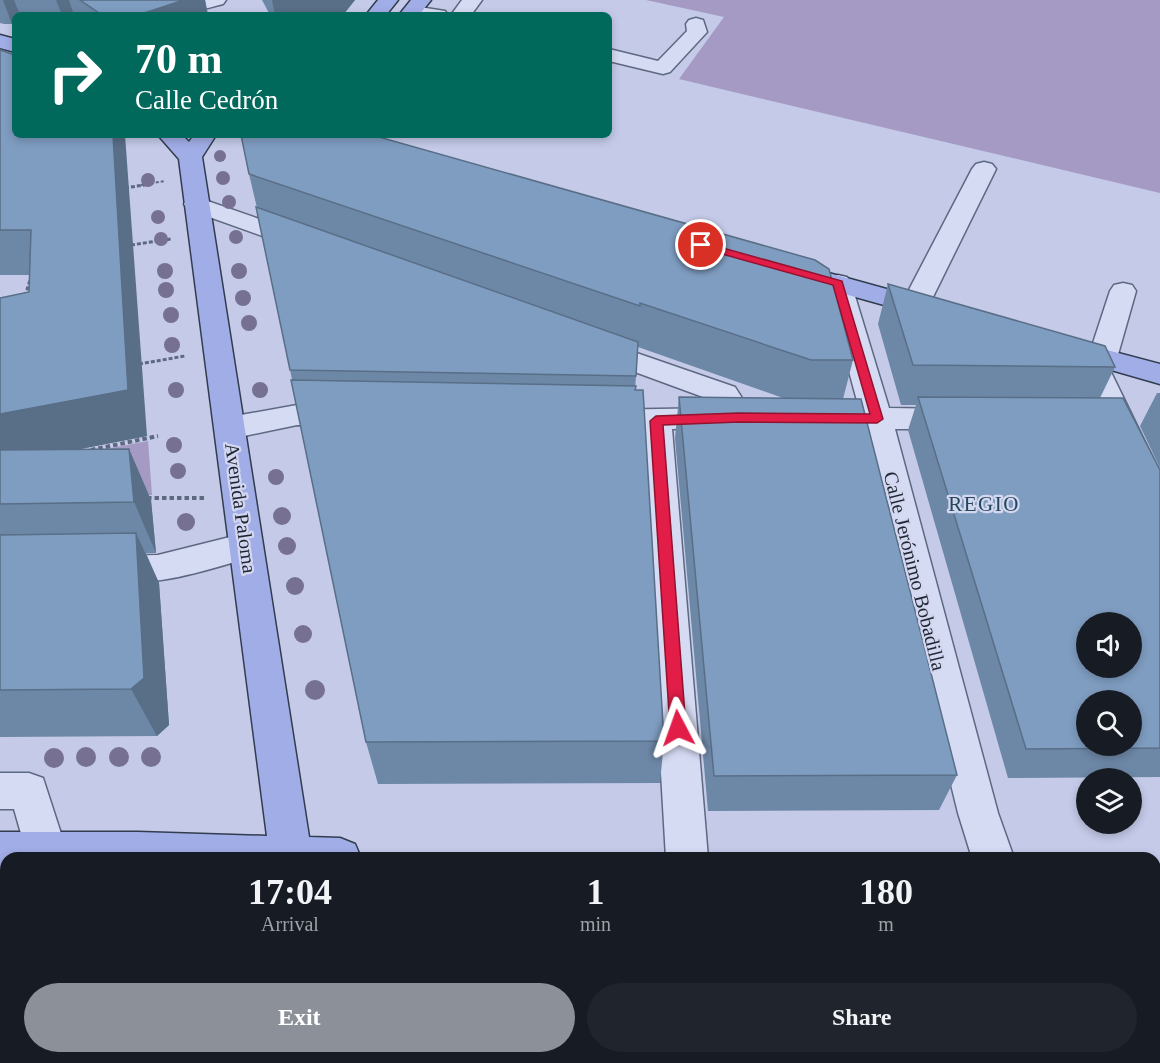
<!DOCTYPE html>
<html lang="en">
<head>
<meta charset="utf-8">
<style>
  body { margin:0; font-family:"Times New Roman",serif; background:#20242c; color:#f1f3f6; height:100vh; display:flex; flex-direction:column; font-size:22px; white-space:nowrap }
  * { box-sizing:border-box; margin:0 }
  p { font-size:20px; color:#9ea1a6 }
  .icon { flex:none; width:33px; height:33px; fill:none; stroke:currentColor; stroke-width:2; stroke-linecap:round; stroke-linejoin:round }
  .map { position:relative; flex:1; overflow:hidden }
  .sheet { position:absolute; left:0px; top:852px; width:1161px; height:212px; display:flex; flex-direction:column; background:#171b24; border-radius:18px 18px 0 0; box-shadow:0 3px 9px #0003 }
  .sheet>* { flex:none }
  .top-card { position:absolute; left:12px; top:12px; width:600px; height:126px; border-radius:9px; box-shadow:0 3px 9px #0003; background:#00695c; color:#fff; overflow:hidden }
  .fabs { position:absolute; left:1076px; top:612px; display:grid; gap:12px }
  .fabs a { display:grid; place-items:center; width:66px; height:66px; border-radius:50%; background:#171b24; box-shadow:0 3px 9px #0003; font-size:30px }
  .pin { position:absolute; display:grid; place-items:center; width:51px; height:51px; color:#fff; margin:-26px; border:3px solid #fff; border-radius:50%; box-shadow:0 2px 6px #0007 }
  .me { position:absolute; width:66px; margin:-33px; rotate:356deg; stroke-linejoin:round; filter:drop-shadow(0 0 4px #0008) }
  .turn { display:flex; align-items:center; gap:21px; height:126px; padding:0 24px; font-size:27px }
  .turn .icon { width:78px; height:78px; stroke-width:2.5 }
  .turn b { display:block; font-size:42px; line-height:51px }
  .eta { display:flex; justify-content:space-evenly; align-items:center; height:102px; text-align:center }
  .eta b { font-size:36px; font-weight:700; line-height:42px }
  .action { display:flex; gap:12px; margin-top:auto; padding:12px 24px }
  .action a { flex:1; height:69px; border-radius:36px; background:#8c9099; color:#fff; font-size:24px; font-weight:700; line-height:69px; text-align:center }
  .action a+a { background:#20242c; color:#f1f3f6 }
  .map>svg:first-child { display:block }
  .green { fill:#a59ac4 }
  .lines { fill:none; stroke-linecap:round; stroke-linejoin:round }
  .minor-casing { stroke:#5d6980; stroke-width:3 }
  .major-casing { stroke:#313d4f; stroke-width:3 }
  .path-far3 { stroke:#5d6980; stroke-width:2; stroke-dasharray:3 2; stroke-linecap:butt }
  .path-far2 { stroke:#5d6980; stroke-width:3; stroke-dasharray:4 2; stroke-linecap:butt }
  .path-far1 { stroke:#5d6980; stroke-width:4; stroke-dasharray:4.5 3; stroke-linecap:butt }
  .path { stroke:#5d6980; stroke-width:4.5; stroke-dasharray:6 4; stroke-linecap:butt }
  .minor { fill:#d6dbf4; fill-rule:evenodd }
  .major { fill:#a1ade6; fill-rule:evenodd }
  .tree { fill:#767192 }
  .wall { fill:#6d87a6 }
  .shaded-wall { fill:#596e87 }
  .building { fill:#7f9dc1; stroke:#596e87; stroke-width:1.5; fill-rule:evenodd }
  .route { fill:#e11d48; stroke:#92132f; stroke-width:1.5 }
  .labels { text-anchor:middle; stroke-width:4.5; stroke-linejoin:round; paint-order:stroke }
  .street-label { font-size:20px; fill:#1f2632; stroke:#d3d7f0 }
  .neighbourhood-label { font-size:21px; letter-spacing:1.5px; fill:#244759; stroke:#d3d7f0 }
</style>
</head>
<body>
<div class="map">
<svg width="1160" height="1063" viewBox="0 0 1160 1063">
  <rect width="100%" height="100%" fill="#c4cae8"/>
  <path class="green" d="M646 0H1160V193L679 79 724 17Z
    M148 441 152 495 56 496 79 454Z"/>
  <g class="lines">
    <defs>
      <path id="minor" d="M164 0H226L223 4C204 9 177 19 164 0Z
        M462 0H482L471 15H451Z
        M413 6 445 11 448 15H405L403 12 406 8Z
        M696 18 703 20 707 32 670 72 663 74 609 61V49L658 61 687 31 686 24 689 20Z
        M984 162 992 164 996 169 929 305 925 311 915 313 905 311 901 305 972 169 976 164Z
        M196 197 311 237 315 242 311 247 302 250 293 247 187 209 184 204 187 199Z
        M838 275 847 277 851 283 889 408 955 409 966 412 970 419 966 426 955 429H895L998 813 1014 858H972L958 813 864 429 821 428 810 425 806 418 810 411 821 408H859L825 283 829 277Z
        M1123 283 1132 285 1136 291 1117 358 1113 365 1108 366 1160 473V518L1149 514 1144 506 1074 354 1078 347 1092 346 1110 291 1114 285Z
        M596 339 735 387 754 417 750 424 739 427 732 425 721 428 672 429 708 858H666L641 430H599L588 427 584 420 588 413 599 410 718 408 714 401 586 354 582 348 586 342Z
        M297 405 343 406 354 409 358 416 354 423 343 426 297 425 230 439 219 435 215 428 219 421 230 417Z
        M246 533 258 537 263 546 258 555C212 569 141 593 95 578L90 569 95 560 107 556 158 555Z
        M0 773H29L43 778 67 852 64 858H28L14 809H0Z
        M1155 947H1160V991H1155Z
        M541 1058H587L588 1063H542Z
        M1041 1058H1088L1090 1063H1043Z"/>
      <path id="major" d="M378 0H398L386 15H366Z
        M411 0H431L419 15H399Z
        M0 35 15 39V52L0 48Z
        M158 135H182L189 142 194 135H216L202 157 309 837 340 838 355 844 361 858H6V872H0V832H138L267 836 179 159Z
        M789 262 937 303 941 309 937 315 927 317 780 276 776 270 780 264Z
        M1069 340 1160 364V384L1059 355 1055 349 1059 343Z
        M1155 870 1160 871V913L1155 912Z
        M0 888H6V930H0Z
        M281 1058H328L330 1063H283Z
        M339 1058H385L383 1063H337Z"/>
    </defs>
    <use href="#minor" class="minor-casing"/>
    <use href="#major" class="major-casing"/>
    <path class="path-far3" d="M141 185 165 181"/>
    <path class="path-far2" d="M125 188 150 184
      M131 245 171 239
      M25 296 31 277
      M139 364 185 356"/>
    <path class="path-far1" d="M91 450 158 436
      M147 498H206"/>
    <path class="path" d="M883 1058 884 1063"/>
    <use href="#minor" class="minor"/>
    <use href="#major" class="major"/>
  </g>
  <g class="tree">
    <circle cx="220" cy="156" r="6"/>
    <circle cx="223" cy="178" r="7"/>
    <circle cx="148" cy="180" r="7"/>
    <circle cx="229" cy="202" r="7"/>
    <circle cx="158" cy="217" r="7"/>
    <circle cx="236" cy="237" r="7"/>
    <circle cx="161" cy="239" r="7"/>
    <circle cx="165" cy="271" r="8"/>
    <circle cx="239" cy="271" r="8"/>
    <circle cx="166" cy="290" r="8"/>
    <circle cx="243" cy="298" r="8"/>
    <circle cx="171" cy="315" r="8"/>
    <circle cx="249" cy="323" r="8"/>
    <circle cx="172" cy="345" r="8"/>
    <circle cx="176" cy="390" r="8"/>
    <circle cx="260" cy="390" r="8"/>
    <circle cx="174" cy="445" r="8"/>
    <circle cx="178" cy="471" r="8"/>
    <circle cx="276" cy="477" r="8"/>
    <circle cx="282" cy="516" r="9"/>
    <circle cx="186" cy="522" r="9"/>
    <circle cx="287" cy="546" r="9"/>
    <circle cx="295" cy="586" r="9"/>
    <circle cx="303" cy="634" r="9"/>
    <circle cx="315" cy="690" r="10"/>
    <circle cx="86" cy="757" r="10"/>
    <circle cx="119" cy="757" r="10"/>
    <circle cx="151" cy="757" r="10"/>
    <circle cx="54" cy="758" r="10"/>
  </g>
  <path class="wall" d="M0 0H205L208 15H15L12 24H4L0 23Z
    M262 0H355L343 15H270Z
    M0 50 147 436 79 449H129L151 500 156 553H146L159 583 169 725 157 736 0 737V298L29 292 30 275H0Z
    M249 174 853 360 843 399 957 775 939 810 708 811 675 438 679 397 783 398 638 347 635 390 664 741 660 783 378 784 366 742 257 208Z
    M888 284 1115 367 1100 398 1160 470V777L1008 778 908 430 916 405H901L878 324Z
    M1157 393H1160V468L1140 426Z
    M0 955H6V1043H0Z
    M958 1058H1045L1047 1063H960Z
    M1115 1058H1155L1160 1063H1117Z"/>
  <path class="shaded-wall" d="M3 0H14L20 15H15V23L12 24Z
    M56 0H69L74 15H62Z
    M184 0H205L208 15H138Z
    M272 0H355L343 15H275Z
    M113 135H125L147 436 0 465V414Z
    M129 449 151 500 156 553 134 502Z
    M136 533 159 583 169 725 157 736 131 689Z
    M180 1058H197V1063H180Z"/>
  <path class="building" d="M80 0H184L138 15H102Z
    M0 50 15 55V135H113L128 390 0 414V298L29 292 31 230H0Z
    M241 135H372L815 260 829 269 853 360H811L640 303V306L249 174Z
    M256 207 638 342 636 376 290 370Z
    M888 284 1105 346 1115 367 913 365Z
    M291 380 636 386 635 390H643L664 741 366 742Z
    M679 397 861 399 957 775 714 776Z
    M918 397 1123 398 1160 470V748L1026 749ZM1086 622H1131V668H1086ZM1086 700H1131V746H1086Z
    M129 449 134 502 0 504V450Z
    M136 533 144 678 131 689 0 690V535Z
    M0 955H6V1022H0Z
    M1155 971 1160 975V1063H1136L1133 1058H1155Z
    M106 1058H180V1063H106Z
    M434 1058H498L499 1063H435Z
    M978 1058H1045L1047 1063H980Z"/>
  <path class="route" d="M701 242 842 281 883 419 877 423 739 422 663 425 686 728 683 733 678 735 672 733 670 728 650 421 656 416 739 413 870 414 833 285 697 247 696 245Z"/>
  <g class="labels">
    <g class="street-label">
      <text transform="translate(241 508) rotate(82)" y="7">Avenida Paloma</text>
      <text transform="translate(915 571) rotate(76)" y="7">Calle Jerónimo Bobadilla</text>
    </g>
    <g class="neighbourhood-label">
      <text x="984" y="511">REGIO</text>
    </g>
  </g>
</svg>
<div class="fabs">
<a><svg class="icon" aria-label="sound" viewBox="0 0 24 24"><path d="M4 9h4l5-4v14l-5-4H4zM17 9q2 3 0 6"/></svg></a>
<a><svg class="icon" aria-label="search" viewBox="0 0 24 24"><circle cx="10" cy="10" r="6"/><path d="M15 15l6 6"/></svg></a>
<a><svg class="icon" aria-label="layers" viewBox="0 0 24 24"><path d="M12 4l9 5-9 5-9-5zM3 14l9 5 9-5"/></svg></a>
</div>
<div class="pin" style="left:701px;top:245px;background:#d93025"><svg class="icon" aria-label="arrive" viewBox="0 0 24 24"><path d="M6 21V4h12l-3 4 3 4H6"/></svg></div>
<svg class="me" style="left:678px;top:728px" viewBox="-20 -20 40 40"><path d="M0-17L14 15 0 8-14 15z" fill="#e11d48" stroke="#fff" stroke-width="4"/></svg>
<div class="top-card">
<div class="turn"><svg class="icon" aria-label="right" viewBox="0 0 24 24"><path d="M7 20v-9h11M14 6l5 5-5 5"/></svg><div><b>70 m</b>Calle Cedrón</div></div>
</div>
<section class="sheet">
<div class="eta">
<div><b>17:04</b><p>Arrival</p></div>
<div><b>1</b><p>min</p></div>
<div><b>180</b><p>m</p></div>
</div>
<div class="action"><a>Exit</a><a>Share</a></div>
</section>
</div>
</body>
</html>
